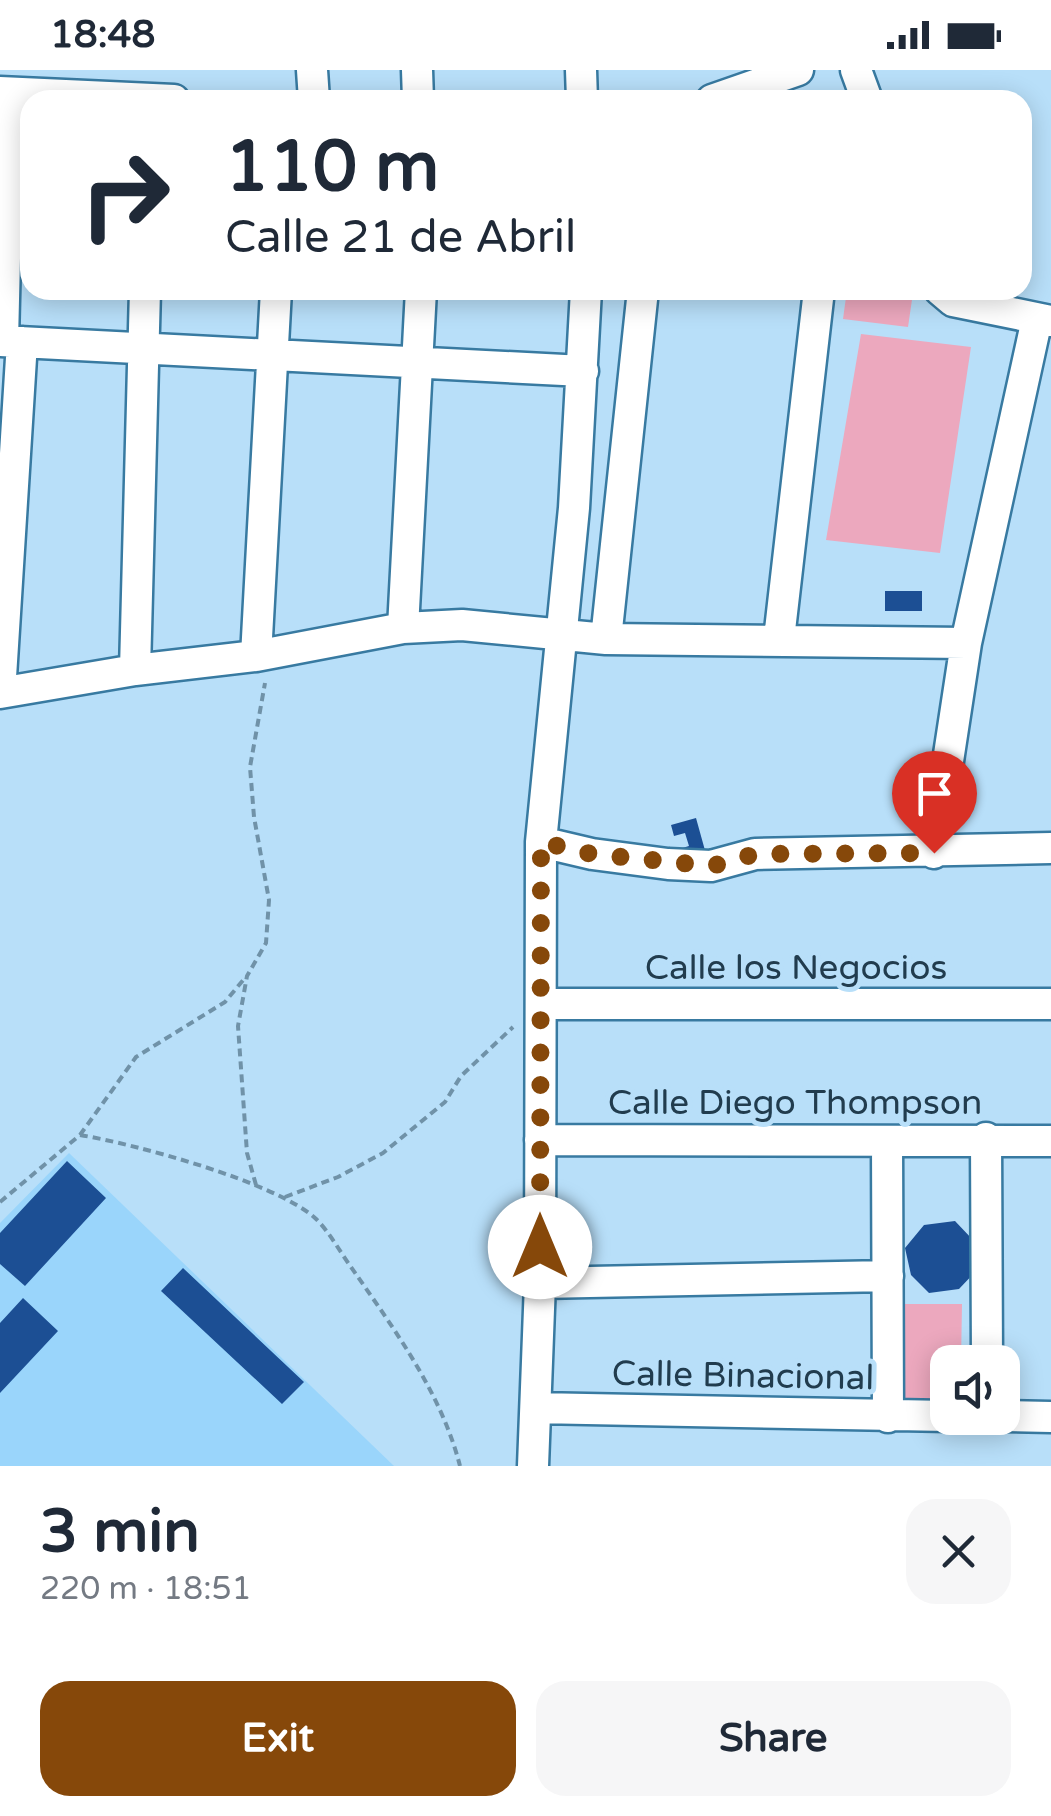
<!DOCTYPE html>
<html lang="en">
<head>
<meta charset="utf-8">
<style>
  body { margin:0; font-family:"Varela Round",sans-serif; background:#f6f6f7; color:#1f2937; height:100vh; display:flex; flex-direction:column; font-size:38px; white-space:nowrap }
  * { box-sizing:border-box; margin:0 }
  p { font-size:32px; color:#747a83 }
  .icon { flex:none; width:55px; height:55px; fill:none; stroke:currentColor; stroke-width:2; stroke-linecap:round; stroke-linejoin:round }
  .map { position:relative; height:1396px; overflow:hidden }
  .side { display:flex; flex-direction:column; background:#fff; flex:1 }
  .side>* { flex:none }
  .banner { position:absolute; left:20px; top:20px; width:1012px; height:210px; border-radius:30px; box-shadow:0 5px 25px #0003; background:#fff; color:#1f2937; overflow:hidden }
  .buttons { position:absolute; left:930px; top:1275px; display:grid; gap:20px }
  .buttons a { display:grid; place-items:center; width:90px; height:90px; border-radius:20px; background:#fff; box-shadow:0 5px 25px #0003; font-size:50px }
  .pin { position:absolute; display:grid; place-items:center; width:85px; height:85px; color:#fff; margin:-102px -42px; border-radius:50% 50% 50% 0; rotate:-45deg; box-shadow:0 0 10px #0007 }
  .pin .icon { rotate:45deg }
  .me { position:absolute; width:110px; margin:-55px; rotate:0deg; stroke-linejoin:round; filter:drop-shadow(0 0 8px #0008) }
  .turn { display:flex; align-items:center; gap:35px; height:210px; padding:0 40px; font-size:45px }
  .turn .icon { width:130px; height:130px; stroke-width:2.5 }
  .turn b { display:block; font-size:70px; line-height:85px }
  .round { display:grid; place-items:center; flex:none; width:105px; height:105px; border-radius:30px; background:#f6f6f7 }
  .head { display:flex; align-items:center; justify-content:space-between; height:170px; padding:0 40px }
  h1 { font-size:60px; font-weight:800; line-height:75px }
  .primary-button { display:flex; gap:20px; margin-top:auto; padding:20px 40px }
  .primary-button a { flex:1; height:115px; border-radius:30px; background:#86480a; color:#fff; font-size:40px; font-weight:800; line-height:115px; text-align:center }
  .primary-button a+a { background:#f6f6f7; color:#1f2937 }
  .status { display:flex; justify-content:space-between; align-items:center; height:70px; padding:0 50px; background:#fff; direction:ltr }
  .status svg { height:28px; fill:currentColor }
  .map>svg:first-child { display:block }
  .built { fill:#9ad5fb }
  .green { fill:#eca8be }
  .building { fill:#1c4f94 }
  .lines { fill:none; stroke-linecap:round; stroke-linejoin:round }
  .minor-casing { stroke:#387aa1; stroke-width:35 }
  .path { stroke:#7092a8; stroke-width:4; stroke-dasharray:8 5; stroke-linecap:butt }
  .minor { stroke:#fff; stroke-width:30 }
  .route { stroke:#86480a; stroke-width:18; stroke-dasharray:0 32.4 }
  .labels { text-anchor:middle; stroke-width:10; stroke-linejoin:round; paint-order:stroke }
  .street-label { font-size:35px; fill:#213c4e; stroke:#b8dff9 }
</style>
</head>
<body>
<div class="status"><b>18:48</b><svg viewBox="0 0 49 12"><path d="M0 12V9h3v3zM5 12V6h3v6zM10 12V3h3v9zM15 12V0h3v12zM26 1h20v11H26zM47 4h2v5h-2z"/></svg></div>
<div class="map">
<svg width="1051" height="1396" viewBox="0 0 1051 1396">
  <rect width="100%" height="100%" fill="#b8dff9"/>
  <path class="built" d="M69 1083 394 1396H0V1153Z"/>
  <path class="green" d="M847 220 913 223 908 257 843 249Z
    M861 264 971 277 940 483 826 470Z
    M902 1234H962L961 1292H948L947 1341H902Z"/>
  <path class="building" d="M885 521H922V541H885Z
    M696 748 706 784 682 791 679 779 689 776 685 763 674 766 671 755Z
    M67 1091 106 1128 25 1216 0 1194V1163Z
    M955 1151 973 1170 977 1200 959 1219 929 1223 911 1205 905 1178 924 1155Z
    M183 1198 304 1312 282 1334 161 1221Z
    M23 1228 58 1261 0 1323V1253Z"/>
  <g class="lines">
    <defs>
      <path id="minor" d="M312 0 314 30
        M417 0 418 30
        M581 0 582 30
        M856 0 867 30
        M0 22 174 30
        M712 30 798 0
        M940 220 953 231 1051 251
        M0 271 583 301
        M3 271 9 23
        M403 558 421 220
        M606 569 643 220
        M779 569 819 220
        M256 586 276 220
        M135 600 145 220
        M0 623 135 600 256 586 403 558 462 555 606 569 966 573
        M0 623 22 272
        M541 772 592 784 668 794 711 796 755 784 1051 778
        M934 783 966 573 1037 249
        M541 934H1051
        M986 1068 987 1292
        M540 1070 1051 1071
        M887 1072 888 1347
        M540 1213 888 1206
        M536 1338 948 1346
        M1002 1346 1051 1347
        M533 1396 540 1213 541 772 574 438 586 220"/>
    </defs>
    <use href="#minor" class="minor-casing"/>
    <path class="path" d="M80 1065C135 1074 275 1112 315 1148 329 1161 340 1182 351 1197 394 1259 441 1322 460 1396
      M256 1115 247 1083 238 956 247 906 266 873 269 830 254 747 250 697 265 613
      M285 1127 338 1107 383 1083 445 1032 461 1006 513 957
      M0 1132 80 1065 136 987 225 932 244 909"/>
    <use href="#minor" class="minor"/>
  </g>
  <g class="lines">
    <path class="route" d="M540 1177 541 772 592 784 712 796 755 784 934 783"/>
  </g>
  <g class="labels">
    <g class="street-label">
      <text x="796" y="909">Calle los Negocios</text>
      <text x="795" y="1044">Calle Diego Thompson</text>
      <text transform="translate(743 1305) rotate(1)" y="12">Calle Binacional</text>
    </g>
  </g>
</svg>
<div class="buttons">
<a><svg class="icon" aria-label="sound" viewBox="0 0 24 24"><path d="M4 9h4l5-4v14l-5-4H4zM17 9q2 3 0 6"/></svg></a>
</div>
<div class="pin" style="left:934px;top:783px;background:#d93025"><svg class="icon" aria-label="arrive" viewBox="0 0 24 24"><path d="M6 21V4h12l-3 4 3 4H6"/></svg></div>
<svg class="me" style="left:540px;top:1177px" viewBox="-20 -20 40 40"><circle r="19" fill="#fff"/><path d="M0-13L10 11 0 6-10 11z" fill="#86480a"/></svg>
<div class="banner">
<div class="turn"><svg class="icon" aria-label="right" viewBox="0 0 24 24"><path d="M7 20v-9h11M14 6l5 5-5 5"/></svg><div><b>110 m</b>Calle 21 de Abril</div></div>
</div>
</div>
<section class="side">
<div class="head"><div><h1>3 min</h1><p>220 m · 18:51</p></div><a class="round"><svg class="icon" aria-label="close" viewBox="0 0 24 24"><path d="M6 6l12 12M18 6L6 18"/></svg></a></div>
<div class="primary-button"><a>Exit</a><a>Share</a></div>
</section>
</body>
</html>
